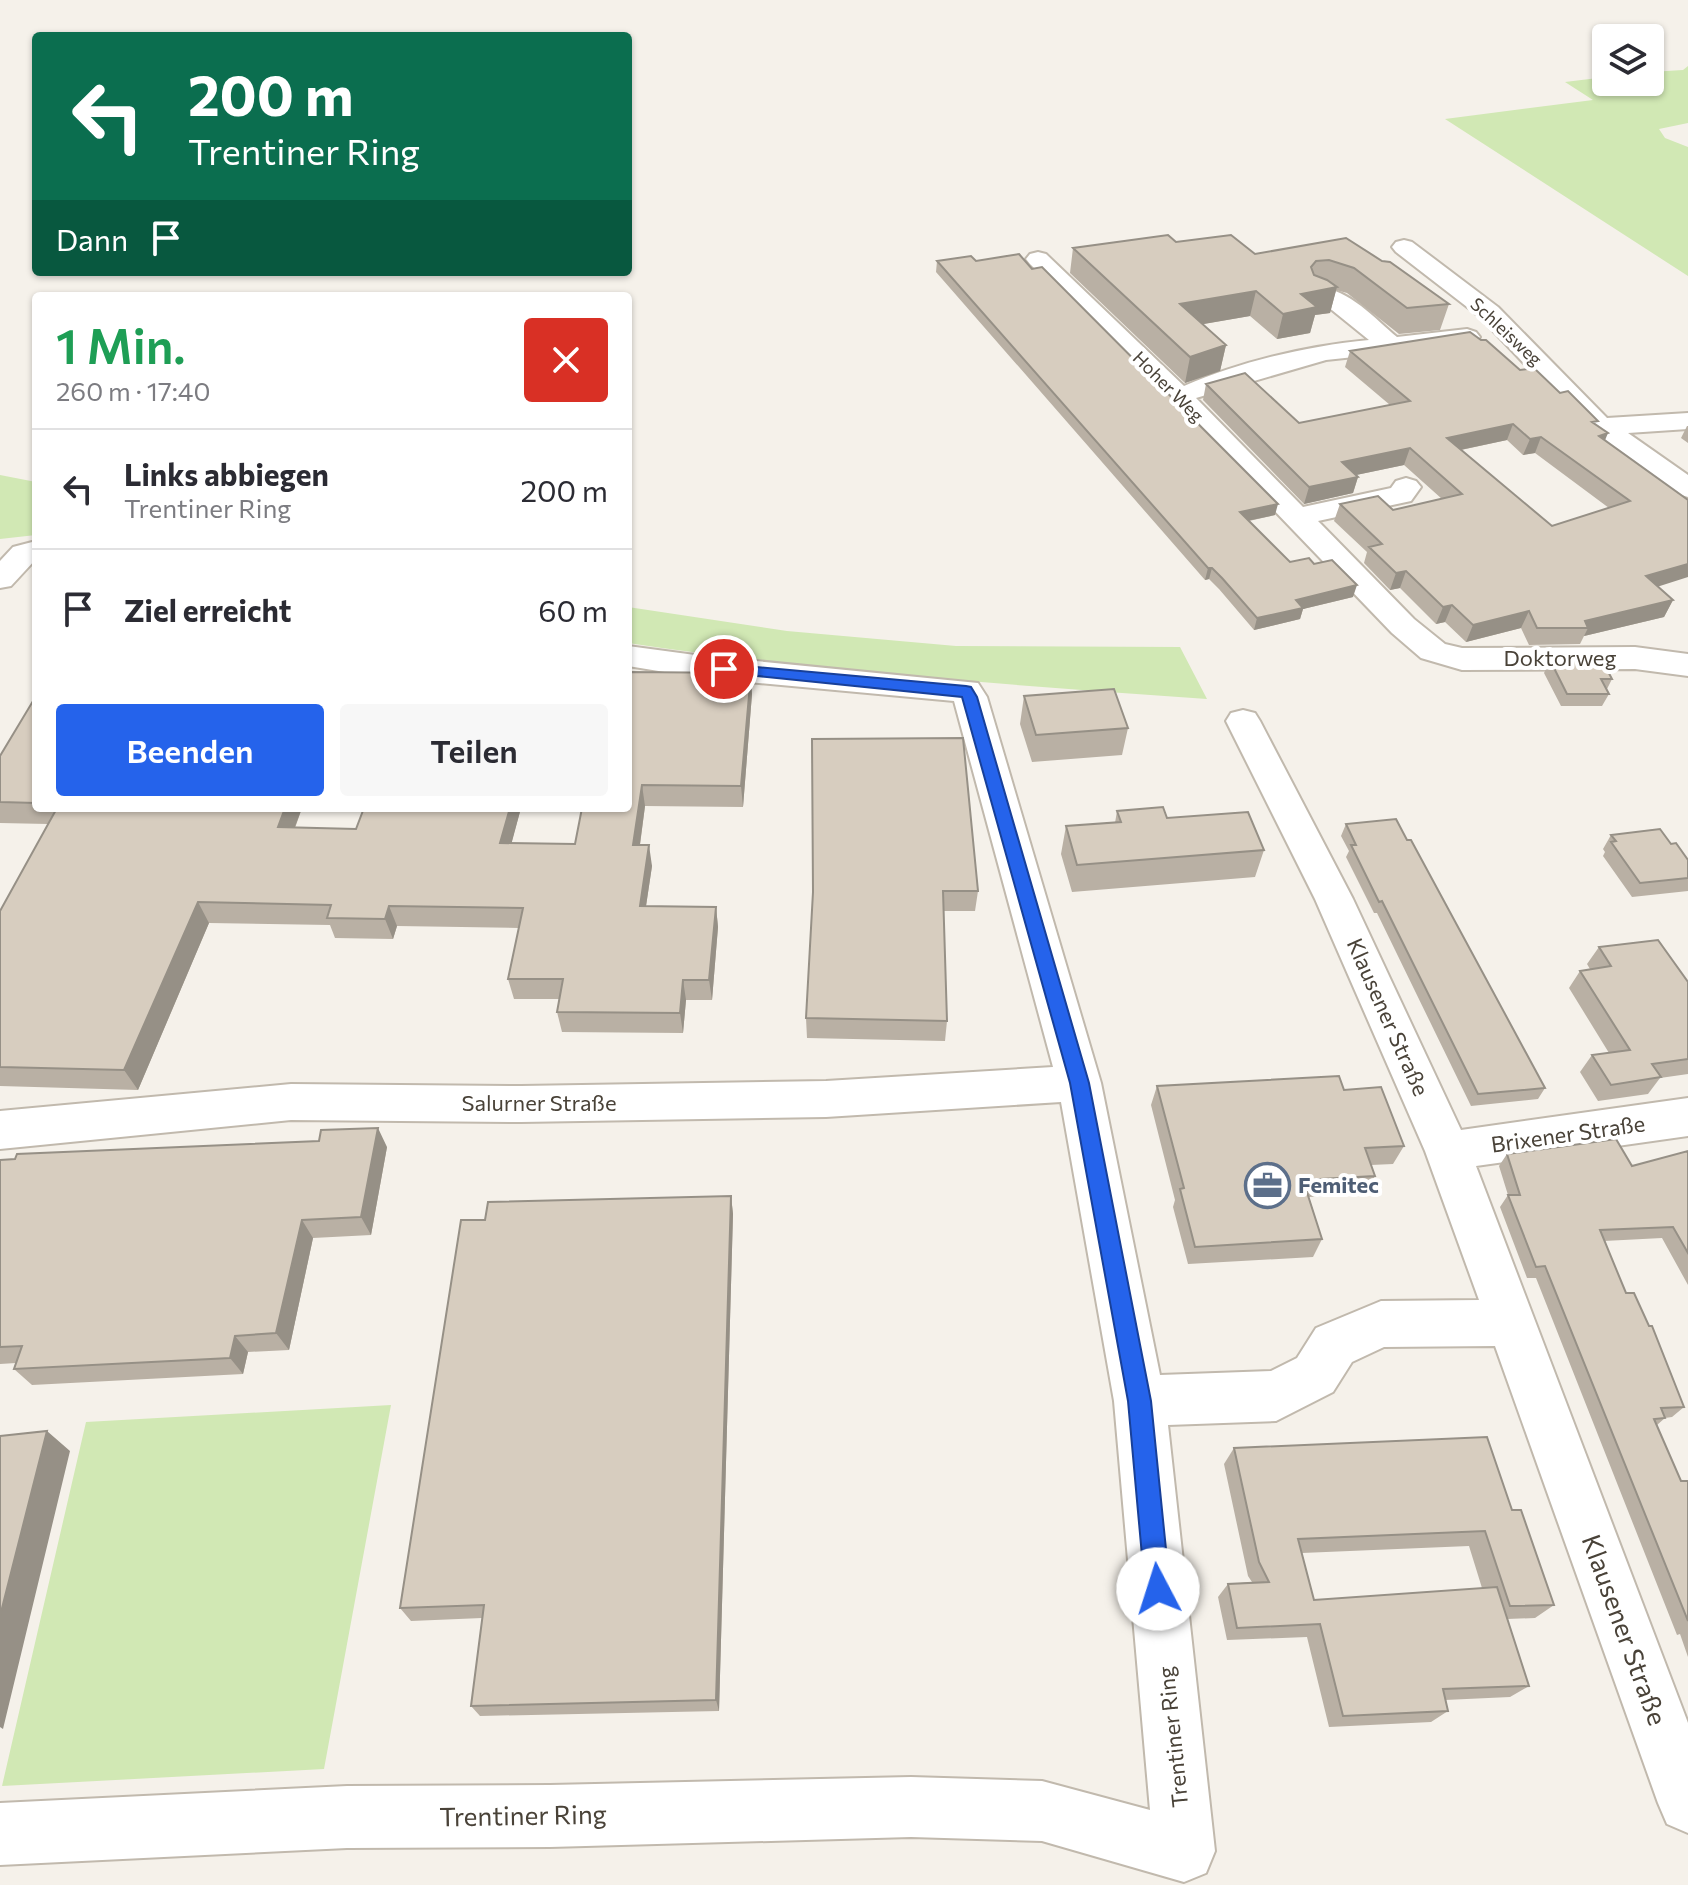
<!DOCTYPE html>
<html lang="de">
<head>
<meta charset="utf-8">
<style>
  body { margin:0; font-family:Commissioner,sans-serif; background:#f7f7f7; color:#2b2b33; height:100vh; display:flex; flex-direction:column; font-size:30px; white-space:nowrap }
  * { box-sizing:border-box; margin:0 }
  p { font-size:26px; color:#7c7c81 }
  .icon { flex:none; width:44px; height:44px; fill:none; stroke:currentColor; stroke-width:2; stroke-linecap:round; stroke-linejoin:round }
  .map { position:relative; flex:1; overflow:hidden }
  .sheet { position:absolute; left:32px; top:292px; width:600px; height:520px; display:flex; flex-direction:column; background:#fff; border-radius:8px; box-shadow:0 2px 6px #0004 }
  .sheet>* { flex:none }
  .hud { position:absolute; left:32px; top:32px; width:600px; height:244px; border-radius:8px; box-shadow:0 2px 6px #0004; background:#0b6e4f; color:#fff; overflow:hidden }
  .controls { position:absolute; left:1592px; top:24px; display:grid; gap:16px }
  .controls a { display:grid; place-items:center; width:72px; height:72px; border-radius:8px; background:#fff; box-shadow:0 2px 6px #0004; font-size:40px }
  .pin { position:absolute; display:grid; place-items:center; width:68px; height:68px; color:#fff; margin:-34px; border:4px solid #fff; border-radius:50%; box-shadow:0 2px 8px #0007 }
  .me { position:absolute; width:88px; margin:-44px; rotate:355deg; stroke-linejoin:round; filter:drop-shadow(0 0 6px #0008) }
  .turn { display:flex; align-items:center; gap:28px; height:168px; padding:0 24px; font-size:36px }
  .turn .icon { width:104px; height:104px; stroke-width:2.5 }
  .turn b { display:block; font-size:56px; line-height:68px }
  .then { display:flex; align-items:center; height:76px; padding:0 24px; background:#0003; gap:16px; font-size:30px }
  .round { display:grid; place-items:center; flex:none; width:84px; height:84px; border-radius:8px; background:#f7f7f7 }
  .overview { display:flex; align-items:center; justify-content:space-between; height:136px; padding:0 24px }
  h1 { font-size:48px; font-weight:600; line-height:60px; color:#1e9e55 }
  .button { display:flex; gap:16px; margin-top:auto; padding:16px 24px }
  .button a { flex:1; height:92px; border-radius:8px; background:#2563eb; color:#fff; font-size:32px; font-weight:600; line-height:92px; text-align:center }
  .button a+a { background:#f7f7f7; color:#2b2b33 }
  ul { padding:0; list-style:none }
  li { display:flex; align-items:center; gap:24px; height:120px; padding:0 24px; border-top:2px solid #e1e1e2 }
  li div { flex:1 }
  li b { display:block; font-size:30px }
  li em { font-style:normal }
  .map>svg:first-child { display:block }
  .green { fill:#d1e8b4 }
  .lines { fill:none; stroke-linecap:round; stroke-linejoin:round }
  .street-casing { stroke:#c1b9ad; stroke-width:4 }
  .street { fill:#fff; fill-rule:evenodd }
  .wall { fill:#b9b0a4; fill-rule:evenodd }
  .shaded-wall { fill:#969086 }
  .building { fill:#d7cdbf; stroke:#969086; stroke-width:2; fill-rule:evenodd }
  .route { fill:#2563eb; stroke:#184099; stroke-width:2 }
  .labels { text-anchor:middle; stroke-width:8; stroke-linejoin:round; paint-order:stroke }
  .far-street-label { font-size:18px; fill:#494238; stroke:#fff }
  .street-label { font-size:22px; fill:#494238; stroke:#fff }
  .service-label { font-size:22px; font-weight:bold; fill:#4e5e75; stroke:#fff; text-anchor:start }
  .near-street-label { font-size:26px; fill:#494238; stroke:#fff }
</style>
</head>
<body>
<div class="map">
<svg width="1688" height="1885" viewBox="0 0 1688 1885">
  <rect width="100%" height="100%" fill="#f5f1ea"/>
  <path class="green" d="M1688 66V123L1659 129 1665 138 1688 147V276L1445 119 1593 100 1565 82 1606 77V82H1650V72L1683 70Z
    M0 475 36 482V535L0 539Z
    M628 607 787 631 956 646 1180 647 1207 699C1014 685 820 672 628 643Z
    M391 1405 324 1769 2 1786 86 1422Z"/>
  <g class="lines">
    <defs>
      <path id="street" d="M1404 240 1412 242 1498 307 1607 418 1688 413V429L1628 433 1688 475V497L1678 494 1590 433 1480 317 1396 252 1392 247 1396 242Z
        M1038 252 1046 254 1184 386C1242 361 1307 346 1369 340L1322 302 1310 299 1307 294 1310 289C1342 281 1374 318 1397 337L1467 329 1476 332 1480 337 1476 342 1467 345 1326 360 1196 398 1303 507 1391 488 1396 481 1406 478 1416 481 1421 487 1411 501 1318 521 1414 619 1445 644 1462 648 1635 647 1688 654V676L1635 669 1462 670 1421 658 1392 633 1170 402 1030 264 1026 259 1030 254Z
        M36 541V559L11 586 0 588V561L13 547Z
        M628 646 695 655 978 683 987 697 1101 1083 1160 1375 1271 1371 1297 1358 1316 1328 1381 1301 1479 1300 1425 1151 1315 899 1226 721 1231 713 1243 710 1255 713 1260 721 1353 899 1461 1130 1688 1098V1136L1476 1166 1688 1723V1833L1667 1824 1658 1803 1495 1346 1384 1347 1352 1362 1333 1392 1276 1421 1168 1425 1215 1851 1206 1873 1184 1882 1042 1841 911 1837 550 1847 347 1848 0 1865V1803L347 1786 550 1785 911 1777 1042 1781 1150 1810 1114 1401 1061 1102 826 1117 521 1122 291 1120 0 1149V1111L291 1084 521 1086 826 1081 1053 1067 954 701 695 677 628 666Z"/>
    </defs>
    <use href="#street" class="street-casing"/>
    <use href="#street" class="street"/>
  </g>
  <path class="wall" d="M1346 238 1449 304 1440 330 1399 334 1347 293 1336 290 1330 313 1315 315 1310 333 1277 339 1250 316 1203 324 1226 345 1220 371 1185 383 1070 273 1073 248 1176 242 1255 254Z
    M937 261H976L1275 515 1249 521 1290 562 1314 564 1353 597 1303 609 1300 619 1254 630 1219 589 1209 579 1205 580 936 272Z
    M1350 351 1520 370 1596 425 1605 441 1688 500 1658 586 1673 600 1664 617 1584 636 1580 644 1529 645 1521 628 1466 642 1445 622 1436 624 1400 588 1390 590 1364 563 1367 552 1334 521 1340 504 1393 510 1442 499 1404 465 1356 475 1358 477 1353 493 1304 504 1203 400 1206 384 1299 423 1390 405 1345 367ZM1507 440 1523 455 1535 453 1609 508 1552 526 1461 450Z
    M1687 426H1688V443L1681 438Z
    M1550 660 1612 679 1607 689 1609 694 1602 706H1561L1544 673Z
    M628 672 752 694 743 807 645 806 640 845 652 866 646 906 716 907 718 927 712 1000H686L683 1033 562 1032 557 1012 559 999H514L508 979 519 928 397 926 393 939 335 938 330 925 209 923 138 1090 0 1086V911L48 824 0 823V756L36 696V808H302L295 828 356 829 521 808 511 844H575Z
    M1024 696 1128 728 1122 755 1032 762 1020 724Z
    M1117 811 1167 818 1264 850 1255 877 1072 892 1061 854 1066 826 1115 823Z
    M1346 824 1545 1088 1538 1099 1471 1106 1377 913H1374L1346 857 1349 851 1341 836Z
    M1611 835 1671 844 1688 860V891L1632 897 1603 856 1605 852 1603 849Z
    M978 891 975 911H943L947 1021 945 1041 807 1038 806 1018 813 892Z
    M1599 947 1688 982V1074L1660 1078 1648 1094 1598 1101 1580 1072 1592 1055 1609 1053 1569 988 1580 971 1590 969 1587 964Z
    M1157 1086 1344 1090 1404 1146 1393 1164 1371 1165 1375 1176 1365 1194 1309 1197 1322 1239 1313 1257 1188 1264 1173 1207 1175 1200 1151 1105Z
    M387 1147 371 1235 313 1238 289 1350 248 1352 243 1374 32 1385 14 1369 16 1363 0 1364V1160Z
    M1688 1151V1285L1662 1238 1604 1241 1626 1293 1684 1407 1672 1417 1665 1418 1657 1425 1681 1481H1688V1657L1680 1634 1677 1635 1536 1278H1527L1500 1207 1508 1195 1499 1166 1507 1154 1632 1166Z
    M731 1196 733 1214 719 1711 480 1716 471 1706 482 1618 411 1621 400 1608 485 1220Z
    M1234 1448 1512 1510 1554 1605 1535 1618 1507 1619 1529 1686 1510 1697 1445 1700 1448 1711 1431 1722 1329 1727 1307 1637 1227 1640 1218 1597 1228 1584 1252 1582 1248 1576 1224 1464ZM1469 1546 1482 1588 1314 1600 1302 1553Z"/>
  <path class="shaded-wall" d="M1337 287 1330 313 1315 315 1310 333 1277 339 1283 314 1301 294Z
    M1256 291 1250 316 1175 329 1180 304Z
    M1226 345 1220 371 1185 383 1190 357Z
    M1513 424 1507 440 1441 454 1447 438Z
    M1608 433 1601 450 1599 436Z
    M1541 437 1535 453 1523 455 1530 439Z
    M1410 448 1404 465 1337 479 1342 462Z
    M1358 477 1353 493 1304 504 1309 487Z
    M1278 504 1275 515 1237 523 1240 512Z
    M1688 564V577L1638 593 1646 576Z
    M1208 568H1212L1209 579 1205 580Z
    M1406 571 1400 588 1390 590 1396 573Z
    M1357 585 1353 597 1303 609 1300 619 1254 630 1257 618 1296 600Z
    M1673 600 1664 617 1584 636 1588 628 1585 621Z
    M1452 605 1445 622 1436 624 1443 607Z
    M1529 611 1521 628 1466 642 1473 625Z
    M751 673 752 694 743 807 741 786Z
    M642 785 645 806 637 866 633 845Z
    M285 808H302L287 848 278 827Z
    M510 808H521L506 864 500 843Z
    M649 845 652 866 643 926 640 906Z
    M198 902 209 923 138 1090 124 1070Z
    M389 906 397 926 393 939 385 919Z
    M716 907 718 927 712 1000 709 980Z
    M683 980 686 1000 683 1033 680 1013Z
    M378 1128 387 1147 371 1235 361 1217Z
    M731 1196 733 1214 719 1711 716 1700Z
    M302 1220 313 1238 289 1350 276 1333Z
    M235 1336 248 1352 243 1374 230 1358Z
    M47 1431 70 1451 3 1729 0 1727V1616Z"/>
  <path class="building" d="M1168 235 1176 242 1231 235 1255 254 1346 238 1382 261 1390 262 1449 304 1407 308 1354 268 1329 260 1316 261 1311 267 1314 275 1327 280 1337 287 1301 294 1317 307 1283 314 1256 291 1180 304 1226 345 1190 357 1073 248Z
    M1019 254 1032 269 1042 267 1278 504 1240 512 1290 562 1309 558 1314 564 1332 560 1357 585 1296 600 1303 608 1257 618 1222 578 1212 568H1208L937 261 971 256 976 261Z
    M1470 332 1481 340H1486L1520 370 1534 368 1560 393 1568 391 1598 421 1592 422 1608 433 1599 436 1688 500V564L1646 576 1673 600 1585 621 1588 628H1537L1529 611 1473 625 1452 605 1443 607 1406 571 1396 573 1369 547 1382 544 1340 504 1378 496 1393 510 1462 494 1410 448 1342 462 1358 477 1309 487 1206 384 1245 373 1299 423 1410 401 1350 351ZM1513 424 1530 439 1541 437 1630 501 1552 526 1447 438Z
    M1550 660H1602L1612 679H1601L1609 694H1567Z
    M628 672 751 673 741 786 642 785 633 845H649L640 906 716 907 709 980H683L680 1013 557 1012 563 979H508L523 908 389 906 385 919 327 918 331 905 198 902 124 1070 0 1067V911L57 808H285L278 827 356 829 364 808H510L500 843 575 844 582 808H628Z
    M1114 689 1128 728 1036 735 1024 696Z
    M36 696V803L0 802V756Z
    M963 738 978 891H943L947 1021 806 1018 813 892 812 739Z
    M1163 807 1167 818 1248 812 1264 850 1077 865 1066 826 1121 822 1117 811Z
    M1396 819 1407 840H1411L1545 1088 1478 1094 1382 901 1379 902 1351 845H1356L1346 824Z
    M1660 829 1671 844 1676 843 1688 860V878L1640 883 1611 842 1616 841 1611 835Z
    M1658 940 1688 982V1059L1652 1064 1661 1077 1611 1085 1592 1055 1630 1050 1580 971 1611 966 1599 947Z
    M1339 1076 1344 1090 1381 1087 1404 1146 1365 1148 1375 1176 1303 1180 1322 1239 1195 1247 1180 1189 1184 1188 1157 1086Z
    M378 1128 361 1217 302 1220 276 1333 235 1336 230 1358 14 1369 22 1346 0 1347V1160L15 1159 17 1154 319 1141 321 1130Z
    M1616 1139 1632 1166 1688 1151V1253L1673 1227 1600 1230 1626 1293H1634L1649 1326H1652L1684 1407 1661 1408 1665 1418 1654 1419 1681 1481H1688V1621L1545 1266 1536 1267 1508 1195H1520L1507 1154Z
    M731 1196 716 1700 471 1706 484 1605 400 1608 461 1220H485L488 1202Z
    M47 1431 0 1616V1436Z
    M1487 1437 1512 1510H1521L1554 1605 1510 1606 1485 1531 1298 1539 1314 1600 1497 1587 1529 1686 1443 1689 1448 1711 1343 1716 1320 1624 1237 1628 1228 1584 1269 1582 1259 1562 1234 1448Z"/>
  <path class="route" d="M724 664 966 686 971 687 977 697 1089 1083 1151 1401 1170 1589 1167 1598 1158 1602 1149 1598 1145 1589 1128 1401 1070 1083 962 697 719 672 717 669Z"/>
  <defs>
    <symbol id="office-ring" viewBox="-11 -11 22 22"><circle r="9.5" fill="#fff" stroke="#5c6f8a" stroke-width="1.5"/><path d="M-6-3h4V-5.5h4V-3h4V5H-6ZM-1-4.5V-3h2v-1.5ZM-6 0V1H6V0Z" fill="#5c6f8a"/></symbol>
  </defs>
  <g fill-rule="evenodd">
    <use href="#office-ring" x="1242" y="1160" width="51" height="51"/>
  </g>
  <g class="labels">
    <g class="far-street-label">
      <text transform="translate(1506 332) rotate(43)" y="6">Schleisweg</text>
      <text transform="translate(1168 387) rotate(45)" y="6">Hoher Weg</text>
    </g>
    <g class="street-label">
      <text x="1560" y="666">Doktorweg</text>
      <text transform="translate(1388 1017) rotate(66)" y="8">Klausener Straße</text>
      <text x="539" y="1111">Salurner Straße</text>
      <text transform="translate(1568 1134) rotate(-8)" y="8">Brixener Straße</text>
      <text transform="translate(1173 1737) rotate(-96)" y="8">Trentiner Ring</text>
    </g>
    <g class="service-label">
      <text x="1298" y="1193">Femitec</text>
    </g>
    <g class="near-street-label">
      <text transform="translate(1624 1630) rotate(70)" y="9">Klausener Straße</text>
      <text transform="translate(523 1816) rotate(-1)" y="9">Trentiner Ring</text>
    </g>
  </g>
</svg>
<div class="controls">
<a><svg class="icon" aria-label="layers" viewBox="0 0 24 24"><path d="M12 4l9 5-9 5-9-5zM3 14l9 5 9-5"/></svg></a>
</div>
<div class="pin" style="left:724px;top:669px;background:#d93025"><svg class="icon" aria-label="arrive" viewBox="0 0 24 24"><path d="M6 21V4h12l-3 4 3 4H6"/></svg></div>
<svg class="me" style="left:1158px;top:1589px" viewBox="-20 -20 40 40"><circle r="19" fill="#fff"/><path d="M0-13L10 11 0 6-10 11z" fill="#2563eb"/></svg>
<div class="hud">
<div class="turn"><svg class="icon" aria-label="left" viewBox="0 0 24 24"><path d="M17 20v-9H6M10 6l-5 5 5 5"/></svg><div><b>200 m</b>Trentiner Ring</div></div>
<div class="then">Dann<svg class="icon" aria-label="arrive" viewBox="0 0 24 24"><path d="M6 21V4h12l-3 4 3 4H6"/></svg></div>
</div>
<section class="sheet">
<div class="overview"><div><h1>1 Min.</h1><p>260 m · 17:40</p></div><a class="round" style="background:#d93025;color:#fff"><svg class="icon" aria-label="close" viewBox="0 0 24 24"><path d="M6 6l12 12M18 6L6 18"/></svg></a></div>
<ul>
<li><svg class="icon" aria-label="left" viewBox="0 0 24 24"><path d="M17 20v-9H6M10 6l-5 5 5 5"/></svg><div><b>Links abbiegen</b><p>Trentiner Ring</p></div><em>200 m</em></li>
<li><svg class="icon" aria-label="arrive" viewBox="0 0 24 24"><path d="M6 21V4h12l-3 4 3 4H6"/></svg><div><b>Ziel erreicht</b></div><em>60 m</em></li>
</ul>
<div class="button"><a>Beenden</a><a>Teilen</a></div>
</section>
</div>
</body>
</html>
